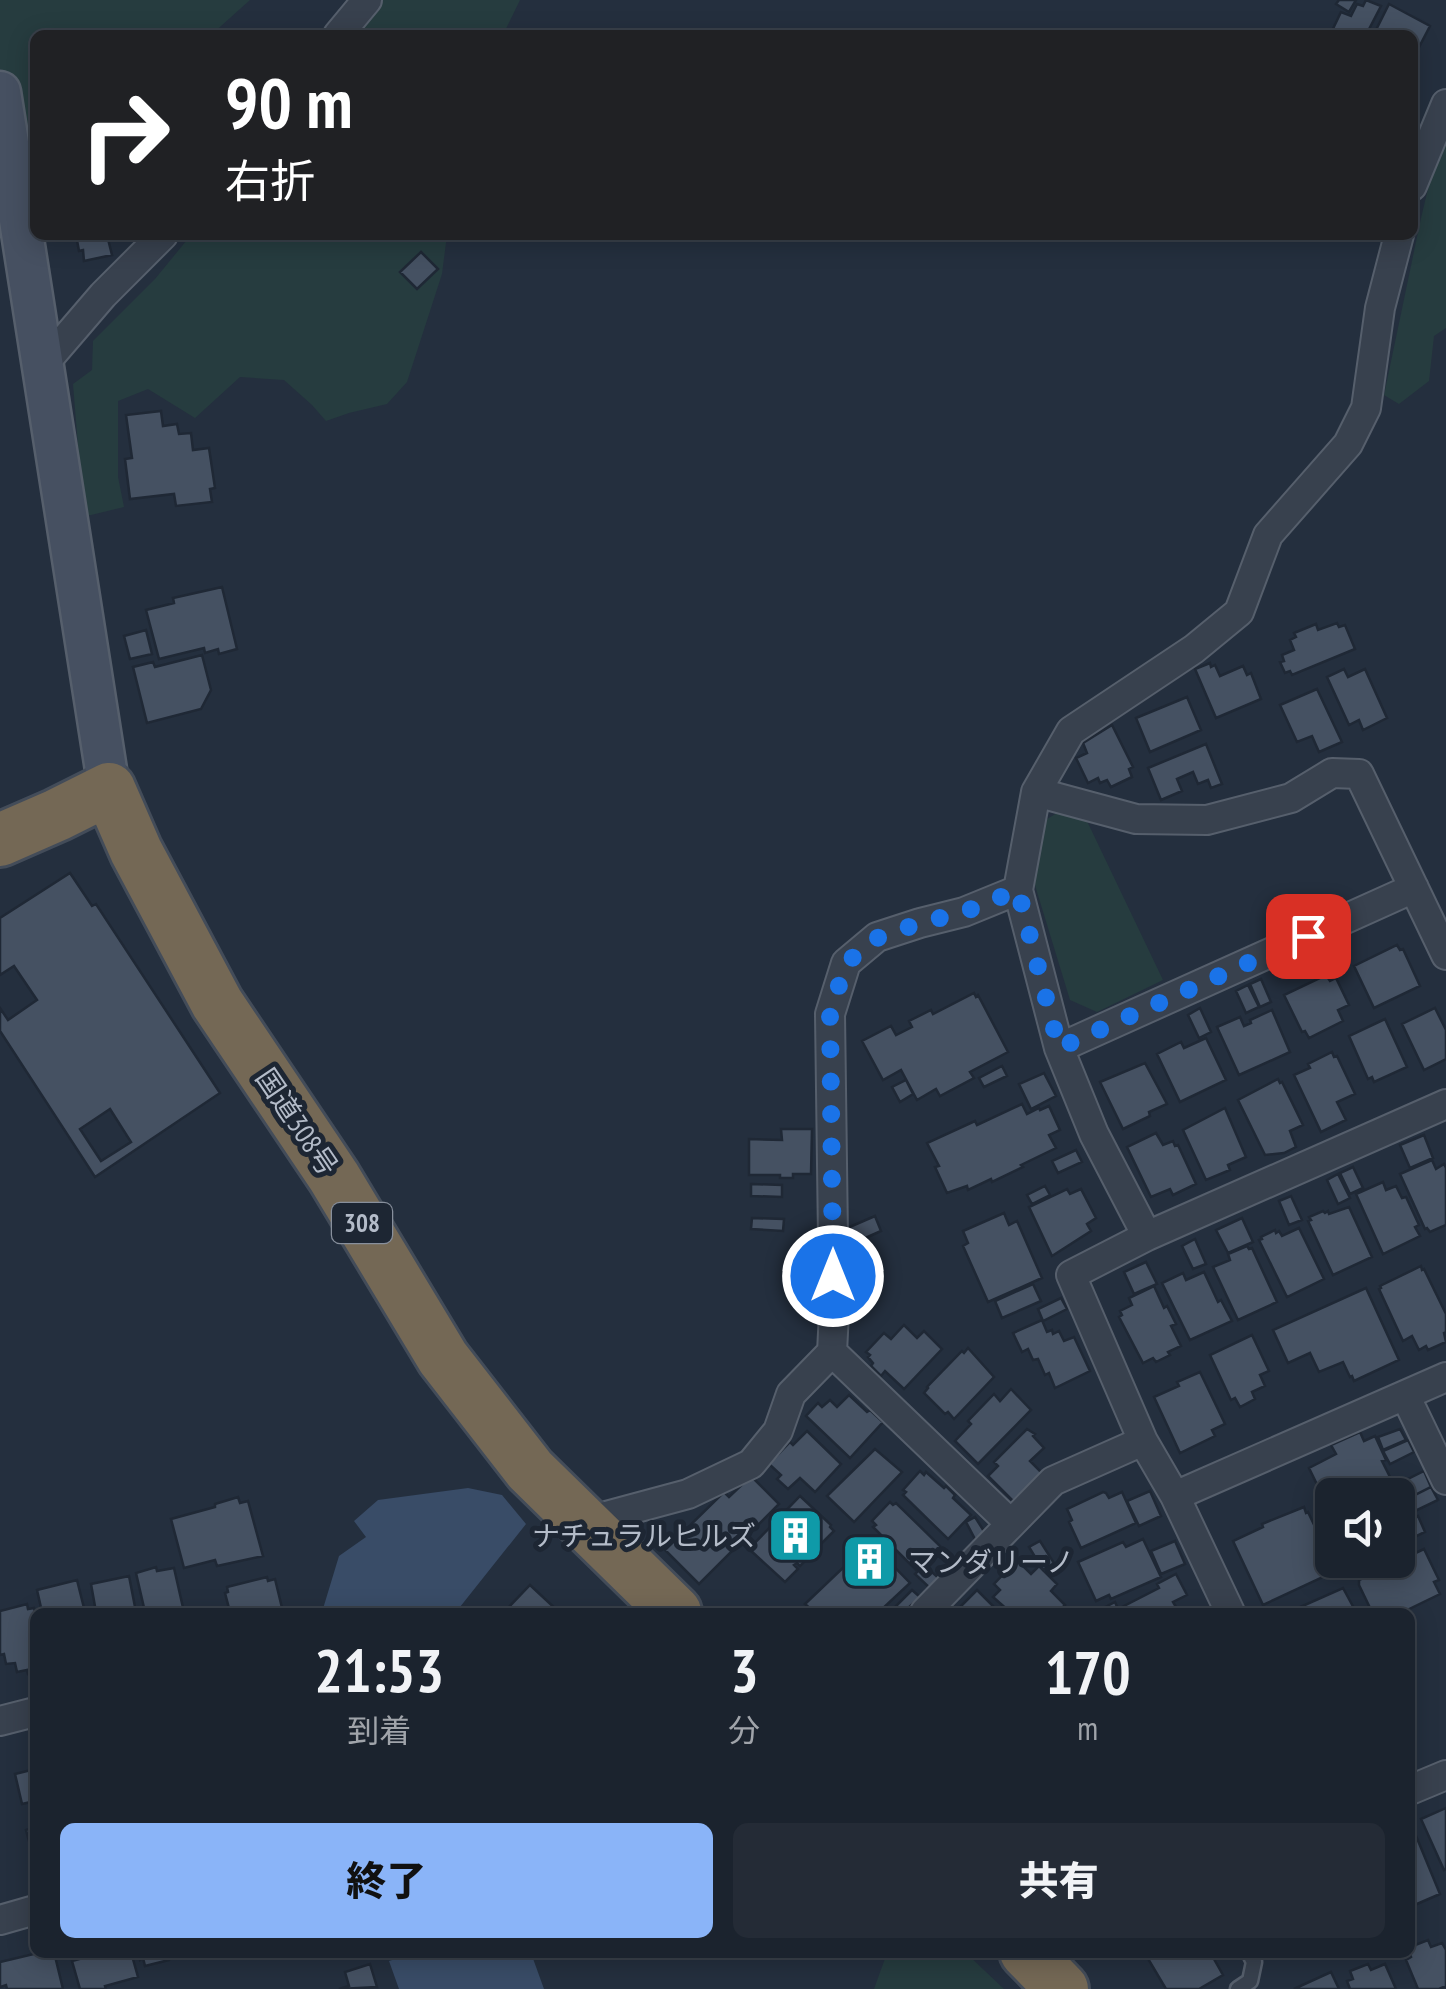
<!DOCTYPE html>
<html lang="ja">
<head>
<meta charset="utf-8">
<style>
  body { margin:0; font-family:"PT Sans Narrow","Noto Sans JP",sans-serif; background:#242b36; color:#f1f3f6; height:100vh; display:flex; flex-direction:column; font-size:38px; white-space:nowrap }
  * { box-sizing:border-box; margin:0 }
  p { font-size:32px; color:#a0a4aa }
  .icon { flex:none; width:55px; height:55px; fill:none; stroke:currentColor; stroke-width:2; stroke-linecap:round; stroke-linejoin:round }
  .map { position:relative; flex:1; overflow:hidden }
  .sheet { position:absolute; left:30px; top:1608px; width:1385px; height:350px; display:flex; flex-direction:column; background:#1b232e; border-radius:15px; box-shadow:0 5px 25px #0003,0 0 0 2px #39404a }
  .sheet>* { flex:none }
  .top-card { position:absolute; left:30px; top:30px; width:1388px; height:210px; border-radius:15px; box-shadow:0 5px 25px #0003,0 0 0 2px #39404a; background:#202124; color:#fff; overflow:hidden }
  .buttons { position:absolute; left:1315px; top:1478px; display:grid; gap:20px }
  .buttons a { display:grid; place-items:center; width:100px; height:100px; border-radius:15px; background:#1b232e; box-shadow:0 5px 25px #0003,0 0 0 2px #39404a; font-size:50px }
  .pin { position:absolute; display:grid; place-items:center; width:85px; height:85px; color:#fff; margin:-42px; border-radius:20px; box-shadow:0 5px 15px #0006 }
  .me { position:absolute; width:110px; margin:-55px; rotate:0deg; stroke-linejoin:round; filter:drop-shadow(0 0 8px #0008) }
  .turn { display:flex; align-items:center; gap:35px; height:210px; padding:0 30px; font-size:45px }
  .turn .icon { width:130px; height:130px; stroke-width:2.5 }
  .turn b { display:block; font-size:70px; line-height:85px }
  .eta { display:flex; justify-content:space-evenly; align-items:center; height:170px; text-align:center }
  .eta b { font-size:60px; font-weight:800; line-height:70px }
  .button { display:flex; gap:20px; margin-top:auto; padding:20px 30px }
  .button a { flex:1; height:115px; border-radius:15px; background:#8ab4f8; color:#111; font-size:40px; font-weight:800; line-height:115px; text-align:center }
  .button a+a { background:#242b36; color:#f1f3f6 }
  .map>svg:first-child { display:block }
  .green { fill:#263c3f }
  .water { fill:#394c67 }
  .building { fill:#455162; stroke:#1f2835; stroke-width:2.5; fill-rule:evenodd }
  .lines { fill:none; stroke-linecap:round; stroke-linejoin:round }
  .lane-casing { stroke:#565f6c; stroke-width:19 }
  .street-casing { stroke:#565f6c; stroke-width:32 }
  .secondary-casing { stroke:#565f6c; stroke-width:45 }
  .highway-casing { stroke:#434c59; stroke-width:58 }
  .lane { stroke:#38414e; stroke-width:14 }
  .street { stroke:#38414e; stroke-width:28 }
  .secondary { stroke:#465061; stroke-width:40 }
  .highway { stroke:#746855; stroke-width:52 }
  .route { stroke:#1a73e8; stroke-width:18; stroke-dasharray:0 32.4 }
  .labels { text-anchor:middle; stroke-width:10; stroke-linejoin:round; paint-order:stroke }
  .shield { fill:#1d2633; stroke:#878f9c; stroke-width:2.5 }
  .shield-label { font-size:25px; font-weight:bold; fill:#b4bcc9 }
  .street-label { font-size:28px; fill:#b4bcc9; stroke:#1d2633 }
  .poi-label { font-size:28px; fill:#b4bcc9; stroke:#1d2633; text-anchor:end }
</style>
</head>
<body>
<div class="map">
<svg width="1446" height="1989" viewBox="0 0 1446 1989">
  <rect width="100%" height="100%" fill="#242f3e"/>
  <path class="green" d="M0 0H250L211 35H35V190L0 217Z
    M380 0H520L503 35H353Z
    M1446 138V328L1434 336 1429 381 1399 404 1384 395 1421 218 1436 156Z
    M191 235H447L442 274 407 382 387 404 349 413 326 421 312 405 284 380 240 377 195 418 148 389 118 401V477L124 507 87 516 81 483 73 384 92 370 93 341 155 279Z
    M1062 810 1086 819 1163 980 1097 1012 1070 1000 1034 882 1042 822Z
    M887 1953H966L1004 1989H874Z"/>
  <path class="water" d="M468 1488 502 1495 526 1524 456 1612H322L339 1556 366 1537 354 1521 378 1500Z
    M415 1953H531L544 1989H399L389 1961Z"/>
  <path class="building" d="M1339 0H1356L1349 12 1336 4Z
    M1366 0 1381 6 1366 35H1330L1341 12 1351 16 1357 4 1363 6Z
    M1389 4 1430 26 1417 51 1412 48V35L1374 34Z
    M76 235H107L112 255 84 261 83 250 79 251Z
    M421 252 438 269 417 289 400 272Z
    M161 411 163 426 177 424 179 434 191 433 193 450 209 448 215 488 210 489 212 502 176 506 174 494 130 499 125 459 132 458 126 415Z
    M222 587 237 649 219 654 218 649 205 653 204 648 159 659 146 610 174 603 173 598Z
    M1337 623 1339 627 1345 625 1355 649 1292 675 1290 671 1285 673 1280 662 1284 661 1282 655 1294 650 1290 640 1296 637 1294 633 1316 624 1318 630Z
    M146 630 152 654 130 659 124 636Z
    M202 655 211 690 201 709 147 723 133 667 153 662 155 667Z
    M1210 663 1211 667 1215 665 1220 676 1243 666 1247 675 1251 673 1261 699 1216 718 1195 669Z
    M1344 669 1348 677 1365 669 1387 718 1363 730 1359 720 1349 725 1327 677Z
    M1317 689 1342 742 1319 752 1312 736 1297 742 1280 705Z
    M1187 697 1201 730 1150 752 1136 718Z
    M1112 725 1133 767 1129 769 1132 777 1111 787 1107 780 1100 783 1098 778 1088 783 1076 758 1087 753 1083 743Z
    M1206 744 1222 784 1211 788 1208 780 1198 784 1193 772 1177 779 1182 791 1161 800 1148 768Z
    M70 873 92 906 96 904 220 1093 95 1177 0 1031V1008L8 1020 37 1000 14 966 0 975V918ZM110 1109 131 1142 101 1161 80 1129Z
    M1397 945 1400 950 1403 949 1420 986 1374 1008 1354 966Z
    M1326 975 1330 981 1336 978 1349 1005 1338 1010 1343 1021 1309 1038 1305 1031 1302 1032 1284 995Z
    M1261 979 1271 1002 1260 1007 1250 984Z
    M1248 985 1259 1007 1246 1013 1236 991Z
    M974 993 976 997 978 995 1008 1052 970 1072 974 1078 940 1096 936 1089 917 1100 901 1070 883 1080 862 1041 891 1026 896 1035 912 1027 909 1021 931 1010 933 1014Z
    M1200 1008 1211 1032 1199 1038 1188 1015Z
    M1435 1008 1446 1030V1059L1424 1070 1402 1024Z
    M1272 1010 1290 1052 1239 1075 1217 1027 1240 1017 1244 1026 1251 1023 1250 1020Z
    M1385 1019 1407 1067 1374 1082 1372 1077 1368 1079 1349 1036Z
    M1206 1038 1226 1080 1180 1102 1157 1054 1181 1042 1184 1048Z
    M1332 1052 1334 1057 1337 1056 1355 1094 1337 1102 1346 1120 1321 1132 1294 1075 1310 1068 1308 1064Z
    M1145 1063 1167 1104 1149 1112 1150 1116 1123 1129 1100 1082Z
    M1002 1066 1007 1076 984 1087 979 1078Z
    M1044 1073 1056 1096 1031 1109 1019 1084Z
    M1278 1079 1280 1083 1282 1082 1303 1125 1290 1131 1296 1147 1284 1153 1265 1155 1238 1100Z
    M906 1080 913 1094 900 1102 892 1087Z
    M1022 1104 1027 1114 1039 1108 1040 1110 1049 1106 1060 1130 1049 1135 1056 1148 1021 1165 1023 1167 992 1182 991 1179 968 1190 967 1186 947 1193 935 1167 939 1166 927 1143 975 1121 977 1125Z
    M1225 1108 1246 1157 1228 1165 1230 1170 1206 1180 1183 1130Z
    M781 1129H812L811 1174H793V1178H780V1175H749V1139L782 1140Z
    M1156 1133 1163 1145 1173 1141 1175 1146 1178 1145 1196 1184 1173 1195 1170 1189 1151 1197 1127 1147Z
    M1424 1135 1433 1158 1410 1168 1400 1145Z
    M1076 1150 1082 1162 1058 1173 1052 1161Z
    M1432 1160 1436 1169 1444 1164 1446 1168V1225L1430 1232 1427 1228 1425 1229 1400 1174Z
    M1353 1167 1363 1188 1350 1194 1340 1173Z
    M1338 1174 1350 1198 1338 1204 1327 1180Z
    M1383 1182 1386 1190 1396 1186 1402 1198 1406 1197 1419 1225 1415 1227 1420 1236 1383 1254 1356 1194Z
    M751 1184 782 1185V1197L751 1196Z
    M1045 1186 1050 1195 1032 1204 1027 1195Z
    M1067 1189 1070 1194 1081 1189 1096 1218 1087 1224 1091 1231 1052 1256 1029 1207Z
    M1291 1196 1302 1220 1289 1225 1279 1201Z
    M1349 1207 1372 1257 1333 1275 1308 1221 1311 1220 1309 1217 1323 1211 1325 1213 1328 1211 1329 1214Z
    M1004 1213 1009 1225 1017 1221 1042 1278 988 1302 963 1246 968 1243 963 1231Z
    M875 1216 881 1231 852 1244 845 1229Z
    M752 1218 784 1219 783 1231 751 1229Z
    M1242 1218 1253 1242 1228 1253 1216 1230Z
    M1299 1228 1324 1279 1287 1297 1259 1240 1262 1239 1261 1237 1275 1230 1276 1233 1279 1231 1282 1236Z
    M1195 1239 1206 1264 1193 1269 1182 1246Z
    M1247 1246 1249 1249 1252 1248 1277 1302 1238 1320 1213 1267 1230 1260 1228 1254Z
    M1146 1262 1157 1284 1134 1294 1124 1272Z
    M1421 1266 1422 1270 1424 1269 1446 1314V1332L1444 1333 1446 1342 1428 1350 1426 1346 1419 1350 1412 1336 1403 1341 1379 1289 1381 1288 1380 1286Z
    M1204 1272 1218 1302 1221 1300 1232 1321 1190 1340 1162 1283 1183 1273 1186 1280Z
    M1033 1284 1041 1301 1002 1318 995 1301Z
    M1154 1286 1164 1308 1167 1306 1176 1324 1171 1326 1181 1346 1168 1352 1170 1355 1156 1362 1153 1358 1143 1363 1119 1317 1122 1315 1120 1311 1132 1305 1129 1298Z
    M1366 1288 1399 1360 1354 1381 1352 1376 1350 1377 1343 1362 1319 1372 1310 1353 1288 1363 1273 1330Z
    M1061 1298 1067 1309 1043 1321 1038 1309Z
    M1042 1320 1047 1332 1052 1330 1053 1334 1059 1331 1064 1341 1074 1337 1090 1371 1055 1388 1049 1373 1045 1375 1038 1359 1033 1360 1028 1349 1022 1352 1013 1333Z
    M904 1325 917 1338 924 1331 942 1349 904 1389 885 1371 881 1376 871 1366 873 1363 868 1357 870 1355 866 1352 884 1333 891 1339Z
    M1252 1335 1269 1371 1260 1375 1265 1386 1252 1392 1255 1399 1240 1407 1235 1398 1231 1400 1210 1355Z
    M968 1348 994 1377 954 1419 948 1412 945 1414 924 1393 928 1388 927 1387 962 1351 964 1353Z
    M1200 1372 1225 1424 1212 1430 1215 1436 1180 1453 1154 1397 1179 1386 1177 1382Z
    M1011 1389 1031 1410 978 1464 955 1441 971 1424 968 1421 994 1394 1000 1401Z
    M849 1395 867 1412 870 1410 883 1422 850 1458 806 1416 818 1403 822 1407 830 1400 837 1407Z
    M1027 1429 1035 1434 1033 1436 1044 1448 1030 1461 1042 1473 1014 1502 988 1476 998 1466 994 1462Z
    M1400 1429 1406 1440 1383 1450 1378 1437Z
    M807 1431 841 1464 815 1492 800 1478 788 1489 777 1479 781 1475 769 1464 790 1442 793 1445Z
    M1360 1432 1364 1441 1375 1436 1386 1460 1382 1461 1390 1477 1353 1495H1332V1505L1328 1507 1309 1468 1336 1454 1331 1445Z
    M1408 1440 1414 1452 1390 1464 1383 1451Z
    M875 1449 902 1472 854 1522 827 1496Z
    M920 1471 924 1475 926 1472 944 1488 946 1486 955 1495 953 1498 971 1515 948 1539 903 1495 906 1492 903 1490Z
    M1424 1471 1431 1487 1405 1500 1398 1484Z
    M751 1476 779 1504 699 1584 665 1550 724 1492 729 1497Z
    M1431 1487 1438 1500 1411 1513 1405 1500Z
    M1150 1491 1161 1516 1139 1526 1127 1501Z
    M1103 1492 1106 1493 1109 1498 1122 1492 1136 1523 1081 1548 1069 1522 1072 1520 1067 1509Z
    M800 1496 831 1525 830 1527 834 1531 821 1544 818 1541 811 1549 814 1552 800 1566 797 1563 794 1565 798 1569 785 1582 749 1549Z
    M238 1497 240 1503 248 1501 263 1556 217 1566 215 1560 184 1568 171 1519 215 1507V1504Z
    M1402 1497 1412 1519 1418 1516 1425 1532 1398 1545V1500Z
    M890 1502 893 1505 896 1503 940 1546 916 1570 873 1527 876 1525 872 1521Z
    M1304 1507 1306 1513 1308 1512 1336 1571 1263 1605 1233 1541 1263 1527 1262 1524Z
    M975 1517 987 1536 976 1541 966 1522Z
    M1143 1539 1161 1577 1111 1599 1109 1595 1096 1601 1078 1562 1123 1542 1126 1547Z
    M1040 1541 1054 1563 1043 1570 1029 1547Z
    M1175 1541 1185 1564 1161 1574 1151 1551Z
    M870 1542 910 1583 879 1612H814L805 1604Z
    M1424 1549 1439 1580 1434 1582 1440 1594 1403 1612H1372L1359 1585V1580Z
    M1017 1560 1031 1574 1039 1566 1057 1584 1051 1591 1065 1605 1058 1612H1010L993 1597 1000 1590 994 1584Z
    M924 1565 942 1581 933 1591 915 1574Z
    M156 1567 157 1571 174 1568 184 1612H145L136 1573Z
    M1176 1574 1187 1595 1173 1602 1179 1612H1096L1115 1602 1118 1609 1159 1588 1157 1584Z
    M129 1576 136 1612H96L91 1584Z
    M267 1577 268 1581 275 1579 283 1612H230L225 1593 228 1592 227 1587Z
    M77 1580 85 1612H42L37 1590Z
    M530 1585 559 1612H504Z
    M1343 1588 1356 1612H1289Z
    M912 1590 920 1597 904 1612H898L894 1608Z
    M977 1590 999 1612H955Z
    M27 1604 28 1609 34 1608 35 1612V1672L28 1674 27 1670 17 1672 15 1663 6 1664 4 1654 0 1655V1611Z
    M35 1769V1801L22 1804 15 1774Z
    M1446 1808V1869L1444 1870 1421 1819Z
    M35 1827V1863L26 1830Z
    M1414 1831 1440 1894 1410 1907V1833Z
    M1428 1940 1431 1947 1442 1943 1446 1950V1986L1439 1989H1418L1406 1960 1411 1957 1409 1952 1410 1947Z
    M42 1952H54L63 1989H7L6 1985 0 1987V1962Z
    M94 1952H131L138 1977 105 1986 106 1989H80L72 1961 94 1955Z
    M138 1952H172L168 1954 169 1960 145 1966 143 1958 140 1960Z
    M1144 1952H1210L1223 1975 1199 1989H1166Z
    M370 1964 377 1987 339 1989 349 1986 345 1972Z
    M1368 1964 1371 1970 1385 1964 1396 1989H1350L1347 1981 1353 1979 1350 1971Z
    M1331 1972 1339 1989H1294Z"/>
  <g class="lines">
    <defs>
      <path id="lane" d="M1238 1989 1250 1981 1254 1962 1249 1952"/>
      <path id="street" d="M338 35 367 0
        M1412 186 1446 104
        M42 366 103 295 163 235
        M1036 792 1136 819 1207 820 1291 798 1332 773 1359 774 1446 955
        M1059 1048 1414 888
        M1147 1236 1094 1134 1059 1048 1018 890 1036 792 1071 731 1194 649 1239 612 1268 535 1348 444 1366 408 1380 308 1399 235
        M832 1352 1010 1523
        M1405 1395 1446 1480
        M1175 1496 1446 1377
        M584 1522 688 1494 751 1464 778 1431 791 1394 832 1352 834 1313 830 1014 846 963 877 937 920 923 964 912 1018 890
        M925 1612 1053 1481 1143 1441
        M1230 1612 1175 1496 1143 1441 1071 1275 1147 1236 1446 1104
        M0 1721 35 1712
        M1410 1790 1446 1775
        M0 1920 35 1910"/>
      <path id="secondary" d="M0 92 109 789"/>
      <path id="highway" d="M0 840 57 815 109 789 136 851 217 1003 334 1177 443 1358 530 1470 675 1612
        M1026 1952 1062 1989"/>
    </defs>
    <use href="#lane" class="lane-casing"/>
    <use href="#street" class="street-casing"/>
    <use href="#secondary" class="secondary-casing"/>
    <use href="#highway" class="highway-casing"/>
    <use href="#lane" class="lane"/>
    <use href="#street" class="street"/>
    <use href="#secondary" class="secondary"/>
    <use href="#highway" class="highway"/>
  </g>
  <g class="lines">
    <path class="route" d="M833 1276 830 1014 846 963 877 938 920 923 964 912 1018 890 1059 1048 1308 936"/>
  </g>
  <defs>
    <symbol id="building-square" viewBox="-11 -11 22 22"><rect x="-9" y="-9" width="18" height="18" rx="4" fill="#0f9aa8" stroke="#1d2633"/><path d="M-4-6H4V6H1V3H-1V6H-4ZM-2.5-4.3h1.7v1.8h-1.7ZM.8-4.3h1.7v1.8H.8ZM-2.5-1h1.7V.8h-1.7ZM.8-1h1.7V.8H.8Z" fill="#fff"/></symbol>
  </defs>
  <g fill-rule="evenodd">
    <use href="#building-square" x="764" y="1504" width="63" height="63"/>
    <use href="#building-square" x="838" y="1530" width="63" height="63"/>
  </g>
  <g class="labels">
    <rect class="shield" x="332" y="1203" width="60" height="40" rx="8"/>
    <g class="shield-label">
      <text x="362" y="1232">308</text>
    </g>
    <g class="street-label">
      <text transform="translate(297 1122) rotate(56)" y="10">国道308号</text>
    </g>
    <g class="poi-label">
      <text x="756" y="1546">ナチュラルヒルズ</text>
      <text x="908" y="1572" text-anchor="start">マンダリーノ</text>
    </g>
  </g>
</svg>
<div class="buttons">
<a><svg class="icon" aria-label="sound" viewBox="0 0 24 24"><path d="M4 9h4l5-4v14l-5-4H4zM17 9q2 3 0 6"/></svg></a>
</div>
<div class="pin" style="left:1308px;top:936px;background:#d93025"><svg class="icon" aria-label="arrive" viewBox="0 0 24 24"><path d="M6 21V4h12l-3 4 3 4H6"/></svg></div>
<svg class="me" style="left:833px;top:1276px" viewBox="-20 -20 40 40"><circle r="17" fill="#1a73e8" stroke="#fff" stroke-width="3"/><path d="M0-11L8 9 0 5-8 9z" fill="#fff"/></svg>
<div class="top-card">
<div class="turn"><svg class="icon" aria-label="right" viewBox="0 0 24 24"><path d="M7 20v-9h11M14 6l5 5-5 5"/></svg><div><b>90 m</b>右折</div></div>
</div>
<section class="sheet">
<div class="eta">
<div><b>21:53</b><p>到着</p></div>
<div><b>3</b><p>分</p></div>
<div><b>170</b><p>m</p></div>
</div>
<div class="button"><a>終了</a><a>共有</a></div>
</section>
</div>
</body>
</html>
